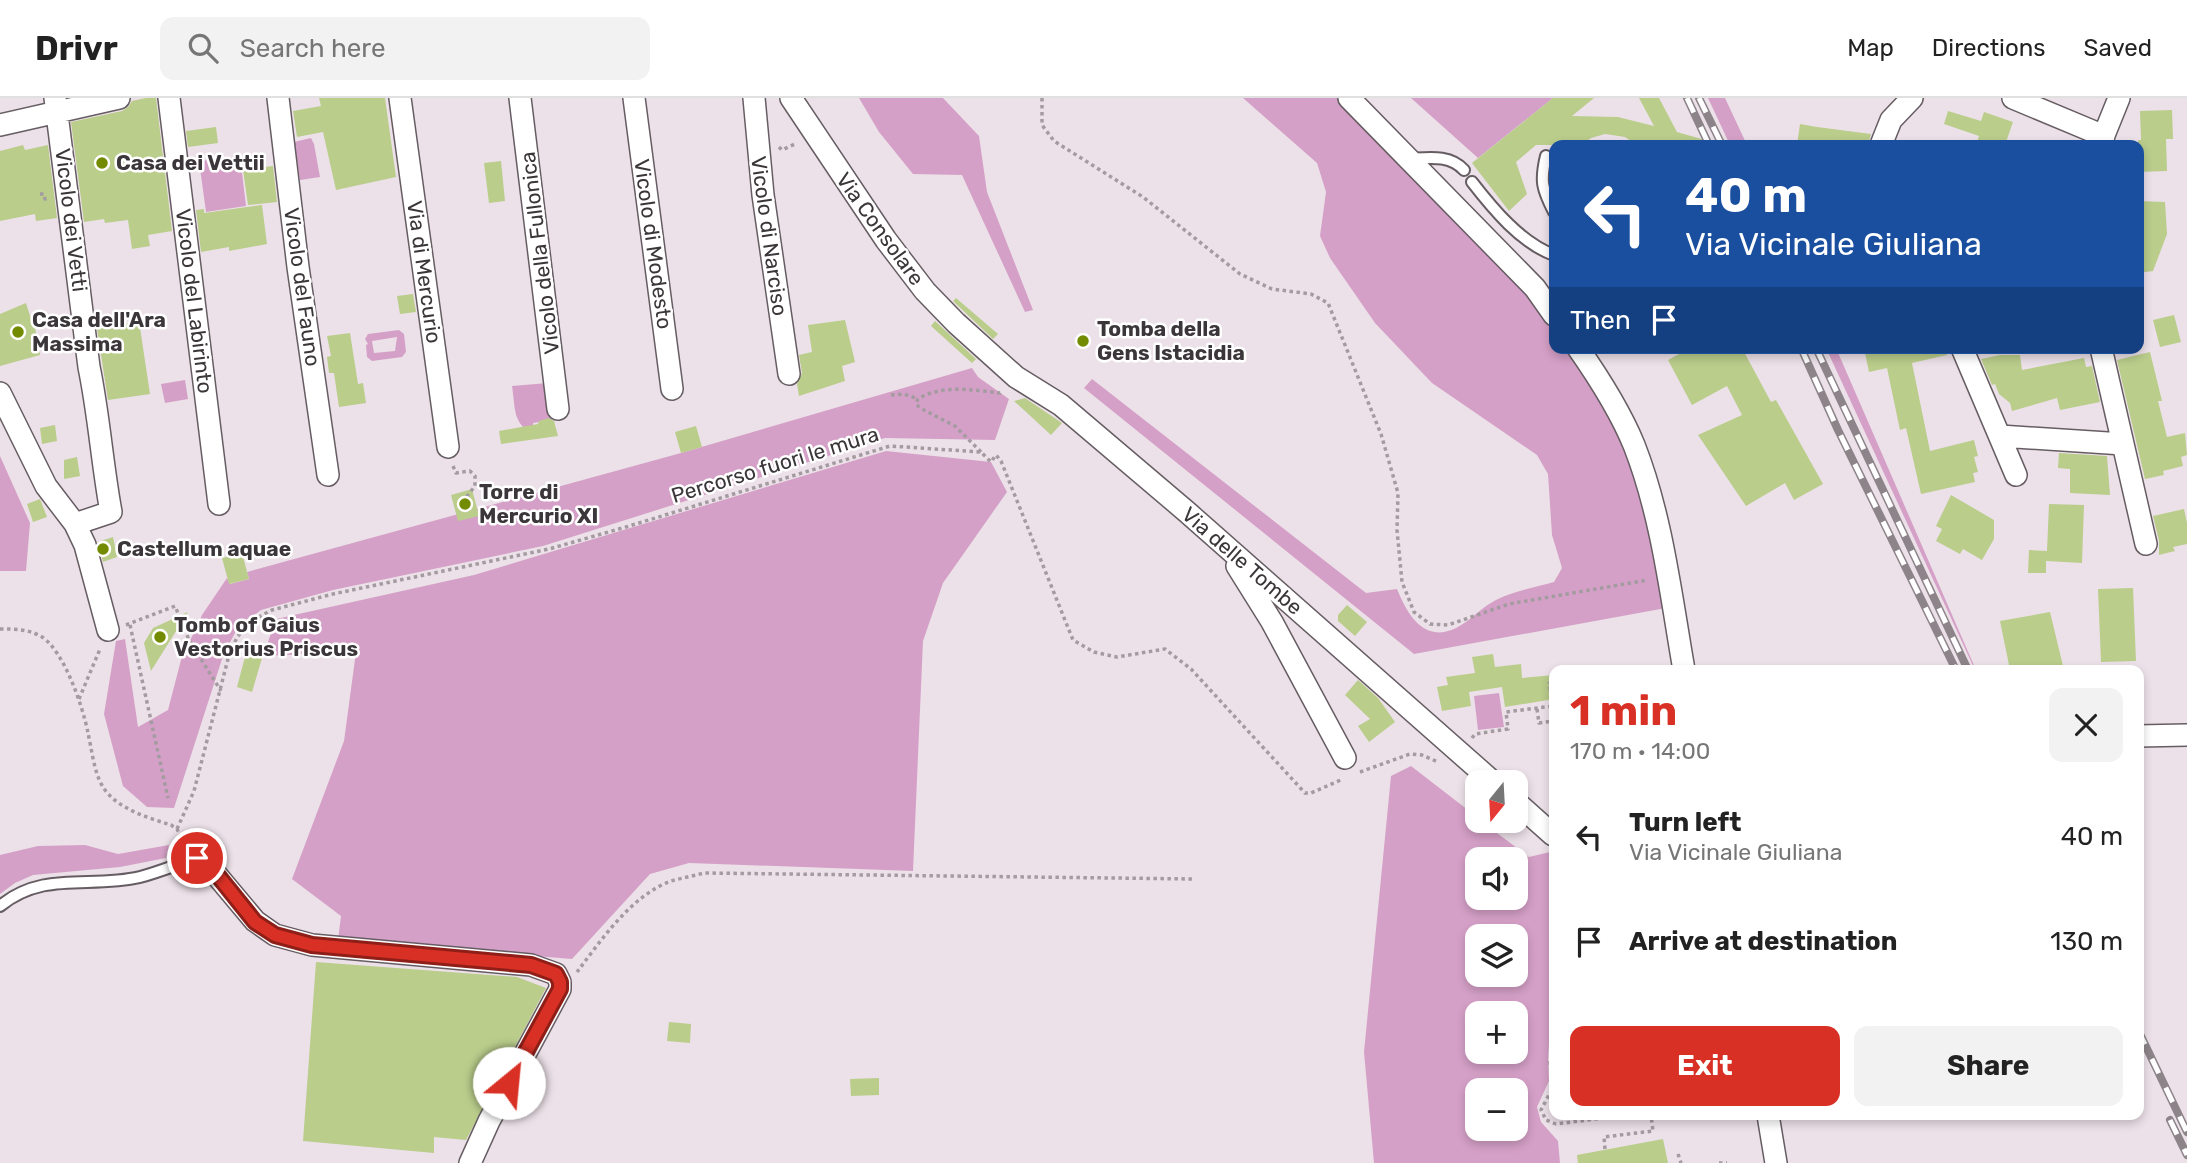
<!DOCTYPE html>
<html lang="en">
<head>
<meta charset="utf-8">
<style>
  body { margin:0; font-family:Rubik,sans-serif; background:#f2f2f2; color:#222; height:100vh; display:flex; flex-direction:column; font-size:26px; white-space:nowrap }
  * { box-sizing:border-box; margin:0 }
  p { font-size:23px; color:#767676 }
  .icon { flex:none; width:38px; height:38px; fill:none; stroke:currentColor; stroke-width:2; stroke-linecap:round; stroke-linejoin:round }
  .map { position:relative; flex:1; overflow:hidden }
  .drawer { position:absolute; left:1549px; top:567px; width:595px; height:455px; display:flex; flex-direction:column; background:#fff; border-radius:14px; box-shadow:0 4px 10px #0003 }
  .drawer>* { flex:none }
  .guide { position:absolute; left:1549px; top:42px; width:595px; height:214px; border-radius:14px; box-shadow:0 4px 10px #0003; background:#1a4fa0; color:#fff; overflow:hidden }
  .needle { width:46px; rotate:198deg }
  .tools { position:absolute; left:1465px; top:672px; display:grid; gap:14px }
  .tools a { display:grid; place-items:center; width:63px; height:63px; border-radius:14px; background:#fff; box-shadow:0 4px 10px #0003; font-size:35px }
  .pin { position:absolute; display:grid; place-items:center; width:60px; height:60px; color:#fff; margin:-30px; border:4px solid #fff; border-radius:50%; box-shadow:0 2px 7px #0007 }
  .me { position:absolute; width:77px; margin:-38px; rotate:28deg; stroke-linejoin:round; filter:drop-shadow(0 0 5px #0008) }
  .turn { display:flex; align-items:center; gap:24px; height:147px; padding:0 21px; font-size:32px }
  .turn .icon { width:91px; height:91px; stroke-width:2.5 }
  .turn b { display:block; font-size:49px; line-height:60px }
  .then { display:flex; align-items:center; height:66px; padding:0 21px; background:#0003; gap:14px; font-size:26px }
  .round { display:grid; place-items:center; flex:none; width:74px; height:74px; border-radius:14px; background:#f2f2f2 }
  .summary { display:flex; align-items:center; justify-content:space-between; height:119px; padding:0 21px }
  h1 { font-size:42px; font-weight:700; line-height:52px; color:#d93025 }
  .primary-button { display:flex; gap:14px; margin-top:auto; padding:14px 21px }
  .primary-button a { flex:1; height:80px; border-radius:14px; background:#d93025; color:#fff; font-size:28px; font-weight:700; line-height:80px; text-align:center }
  .primary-button a+a { background:#f2f2f2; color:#222 }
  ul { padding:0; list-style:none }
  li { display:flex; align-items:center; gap:21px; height:105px; padding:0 21px }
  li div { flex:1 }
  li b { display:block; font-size:26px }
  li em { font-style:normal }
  header { display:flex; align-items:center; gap:42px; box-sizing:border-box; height:98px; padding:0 35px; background:#fff; border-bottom:2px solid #e0e0e0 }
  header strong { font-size:33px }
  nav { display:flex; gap:38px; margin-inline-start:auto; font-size:24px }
  .search { width:490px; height:63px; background:#f2f2f2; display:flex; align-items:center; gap:18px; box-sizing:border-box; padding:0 24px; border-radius:14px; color:#767676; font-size:26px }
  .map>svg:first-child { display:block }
  .green { fill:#d5a0c7; fill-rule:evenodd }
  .building { fill:#bacd8b }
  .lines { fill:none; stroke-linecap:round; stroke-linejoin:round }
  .lane-casing { stroke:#665d63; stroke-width:14 }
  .street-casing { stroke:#665d63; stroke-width:24 }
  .path { stroke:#a39ba0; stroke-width:3.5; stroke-dasharray:3.5 3.5; stroke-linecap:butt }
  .lane { stroke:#fff; stroke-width:10 }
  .street { stroke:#fff; stroke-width:21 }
  .rail-casing { stroke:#8c8489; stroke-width:8 }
  .rail { stroke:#fff; stroke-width:5; stroke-dasharray:16; stroke-linecap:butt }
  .route-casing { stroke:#8d1f18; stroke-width:18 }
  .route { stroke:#d93025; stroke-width:12 }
  .poi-dot { fill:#738b00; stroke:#fff; stroke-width:2.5 }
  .labels { text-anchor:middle; stroke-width:5; stroke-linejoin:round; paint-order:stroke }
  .poi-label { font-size:21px; font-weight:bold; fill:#3b3639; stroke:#fff; text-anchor:start }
  .street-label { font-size:21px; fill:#3b3639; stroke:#fff }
</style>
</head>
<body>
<header>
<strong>Drivr</strong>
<div class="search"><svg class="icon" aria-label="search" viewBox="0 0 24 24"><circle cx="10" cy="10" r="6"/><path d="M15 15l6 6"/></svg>Search here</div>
<nav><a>Map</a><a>Directions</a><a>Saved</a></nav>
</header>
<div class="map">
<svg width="2187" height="1065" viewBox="0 0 2187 1065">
  <rect width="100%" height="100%" fill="#ece1e8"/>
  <path class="green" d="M859 0H943L979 38 987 94 1033 212 1025 214 962 77 913 76 879 34Z
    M1243 0H1338L1494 157 1554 230V250H1568C1590 281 1613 312 1626 348 1646 400 1655 455 1666 510L1414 556 1084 290 1092 281 1366 495 1397 491C1407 515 1423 546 1456 530 1470 523 1482 509 1496 502 1513 493 1536 489 1554 484L1562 470 1552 437 1548 376 1537 357 1432 285 1375 225 1330 160 1320 138 1326 94 1317 65Z
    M1411 0H1553L1478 60Z
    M1708 0H1725L1747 47H1730Z
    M311 40 314 46 320 79 300 82 294 44Z
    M240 58 246 108 206 114 199 63Z
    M399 232 404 236 406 254 402 259 372 263 367 259 366 247 368 246 365 241 368 236ZM397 239 395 253 374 255 372 243Z
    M1826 250H1836L1976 572H1975Z
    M972 270 978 279 1009 301 995 342 885 340 543 448 333 492 261 512 238 529 223 558 174 710 147 709 123 688 104 616 116 543 125 541 138 629 168 612 181 562 202 517 227 480 230 486 249 481 247 474 681 355Z
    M185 282 188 301 165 305 161 286Z
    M548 285 552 322 533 325 535 340C512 322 516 315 512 288Z
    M886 353 991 364 1007 394 943 485 923 543 913 773 689 765 650 776 572 861 338 842 341 818 292 781 344 643 356 554 263 558 276 521 474 477Z
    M0 358 30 425 26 473H0Z
    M1499 595 1504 629 1478 632 1474 598Z
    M1411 668 1477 719V723H1481L1529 759 1554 753V936L1549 945 1548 962 1549 983 1537 1009 1541 1024 1558 1043 1560 1065H1374L1364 954 1391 678ZM1477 761H1516V800H1477ZM1477 838H1516V877H1477ZM1477 915H1516V954H1477ZM1477 992H1516V1031H1477Z
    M85 747 118 756 169 747 166 760 120 769 33 777 15 785 0 796V757L38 748Z"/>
  <path class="building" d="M146 0H156L172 133 148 137 150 148 132 151 128 122 105 125 104 121 84 124 71 24 122 13 128 9 132 3Z
    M319 0H385L396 79 336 92 323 34 297 39 293 13 321 8Z
    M1553 0H1594L1572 18 1618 19 1654 28 1639 0H1659L1677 34 1705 42V47H1637L1625 39 1605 36 1591 40 1582 47H1536L1516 64 1527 96 1509 113 1472 65Z
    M2172 12 2173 41H2166L2167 73 2138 74V42H2141L2140 13Z
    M1948 13 1981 23 1984 14 2013 24 2005 47H1976L1979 38 1944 26Z
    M1800 26 1817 29 1871 36 1868 47H1797Z
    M216 29 218 45 188 49 186 33Z
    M23 47 25 52 48 47 57 120 36 123 35 116 0 123V53Z
    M501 63 505 103 489 105 484 65Z
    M273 68 277 104 248 107 243 72Z
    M2138 103 2165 104 2167 136 2153 173 2138 175Z
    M262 107 267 146 229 153V149L201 154 196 112 204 111V115Z
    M413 196 416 214 400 216 397 198Z
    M956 200 998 236 993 241 953 203Z
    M26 205 32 224H34L40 257 0 268V216Z
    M2174 217 2181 244 2160 249 2153 222Z
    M845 222 855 264 842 268 845 283 799 298 797 286 802 275 799 257 812 254 808 227Z
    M139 223 150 296 108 302 97 231Z
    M935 223 976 261 972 265 931 228Z
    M350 235 358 286 363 285 366 305 339 309 334 275H329L327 259 331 258 327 238Z
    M1690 250H1742L1771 304 1776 302 1823 386 1794 402 1785 385 1746 408 1698 337 1742 317 1727 288 1692 307 1668 262Z
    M1864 250H1947V257L1912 265 1930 353 1974 342 1978 358 1974 359 1978 374 1973 375 1975 384 1921 396 1906 330 1900 332 1887 270 1869 274Z
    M2150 254 2162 303H2158L2167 339 2185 335 2187 357 2181 359 2183 368 2163 373 2164 377 2145 381 2117 262Z
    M2000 257H2020L2022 272 2084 260 2086 269 2092 268 2100 304 2060 312 2057 300 2012 313 2010 305 1999 296 1995 286 1992 287 1981 261Z
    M1025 300 1062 325 1051 337 1014 303Z
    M549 320 554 323 558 338 501 346 499 333 538 326 539 323Z
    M55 327 57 343 42 346 40 330Z
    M696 328 702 349 681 355 675 334Z
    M2059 355 2107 358 2110 397 2070 395V371L2058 370Z
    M77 359 80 378 64 381V362Z
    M472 391 479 418 458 423 451 397Z
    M1951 397 1994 422V441L1982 462 1963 451 1960 456 1936 443 1942 431 1936 428Z
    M40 401 47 419 33 424 27 406Z
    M2049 406 2084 407 2082 465 2046 463V475H2028L2029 452 2047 453Z
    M2184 411 2187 425V446L2173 449 2175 453 2159 457V443L2153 418Z
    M113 439 117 459 103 464 98 444Z
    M242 455 249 481 229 486 222 460Z
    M2133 490 2136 563 2101 564 2098 491Z
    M1347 507 1367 524 1355 538 1338 523V517Z
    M188 514 151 573 144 545 153 530Z
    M2050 514 2064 572H2010L2000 523Z
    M246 555 262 560 252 594 237 589Z
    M1493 556 1495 569 1521 566 1522 580 1554 577V601L1505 609 1502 589 1469 594 1471 608 1442 613 1437 589 1448 587 1446 579 1475 575 1472 559Z
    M1358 582 1378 600 1395 624 1369 644 1358 628 1370 621 1345 597Z
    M316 864 517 879 546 890 466 1042 434 1039V1055L303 1043Z
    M669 924 691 926 690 945 667 943Z
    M879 980V997L851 998 850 981Z
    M1663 1041 1668 1065H1578L1577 1057Z"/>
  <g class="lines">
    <defs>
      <path id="lane" d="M1546 58C1540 83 1542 91 1554 114
        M1408 61C1428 60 1450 56 1464 72
        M1472 84C1493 111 1521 145 1554 157
        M0 808C44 772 90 791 140 779 159 774 178 766 197 760"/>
      <path id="street" d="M55 0 89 269C99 317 102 365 111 414L75 426
        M169 0 219 406
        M278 0 298 169 328 377
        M400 0 448 349
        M520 0 558 311
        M634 0 672 291
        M754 0 763 97 789 276
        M791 0 886 142 925 193 956 225 1016 279 1061 307 1187 414 1493 684
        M1349 0 1535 190 1554 217
        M2013 0 2104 38
        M0 27 119 0
        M1881 47 1891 22 1912 0
        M2100 47 2119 0
        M1578 250C1599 280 1620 313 1634 347 1662 418 1671 498 1684 572
        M1962 250 2016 377
        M2101 250 2146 446
        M0 295 46 388 75 426 85 447 108 532
        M2000 338 2123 346
        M1237 468 1272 524 1345 660
        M2138 638 2187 637
        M1516 704 1553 737
        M197 760 214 774 255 823 275 837 312 847 531 867 556 876 560 884V891L489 1023 470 1065
        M1768 1017 1776 1065"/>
    </defs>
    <use href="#lane" class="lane-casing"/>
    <use href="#street" class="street-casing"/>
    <path class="path" d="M1042 0V27L1054 43 1143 99 1240 176 1272 191 1311 196 1328 205 1381 336 1398 395 1397 432 1402 484 1414 514 1430 526 1448 527 1509 506 1648 482
      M779 49 782 52 797 45
      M40 96H44L45 101 49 100
      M891 297 904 296 918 301
      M981 354 955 328 920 310 916 306 918 301C942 286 974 292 1000 295L1002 293
      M453 368 456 375 470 373 475 378V388L464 402
      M126 527 175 508 189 542 221 593
      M130 527 168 700
      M0 531C15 531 29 531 42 539 64 553 83 609 88 635 92 652 94 677 105 692 120 712 149 720 171 727L177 731 183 744
      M79 601 100 551
      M1537 611 1539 625 1554 623
      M1472 640 1475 636 1508 631 1506 614 1553 608 1549 584
      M1360 674 1410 656 1422 657 1438 664
      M177 731 194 693 228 561 237 539 255 521 272 512 333 496 549 451 626 429 890 348 981 354 991 364 996 357 1001 363 1073 542 1094 554 1117 559 1165 551 1191 571 1305 695H1311L1343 681
      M577 874C602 841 631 798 671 783 682 780 693 778 704 775L1194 781
      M1554 950 1550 964 1552 991 1541 1012 1546 1022 1556 1026 1627 1017
      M1605 1051 1604 1039 1653 1033 1651 1017
      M1678 1056 1681 1065
      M1719 1065H1727"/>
    <use href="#lane" class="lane"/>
    <use href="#street" class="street"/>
    <defs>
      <path id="rail" d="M1687 0 1709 47
        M1699 0 1722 47
        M1801 250 1838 332 1956 572
        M1816 250 1968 572
        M2138 932 2187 1034
        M2170 1022 2187 1057"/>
    </defs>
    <use href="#rail" class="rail-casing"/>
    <use href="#rail" class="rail"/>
  </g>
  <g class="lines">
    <defs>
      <path id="route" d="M197 760 215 774 255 824 275 837 312 847 531 867 556 876 560 884V891L509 985"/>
    </defs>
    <use href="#route" class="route-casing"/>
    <use href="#route" class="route"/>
  </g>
  <g class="poi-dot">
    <circle cx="102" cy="65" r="7"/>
    <circle cx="18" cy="234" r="7"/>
    <circle cx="1083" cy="243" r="7"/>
    <circle cx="465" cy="406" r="7"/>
    <circle cx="103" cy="451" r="7"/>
    <circle cx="160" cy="539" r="7"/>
  </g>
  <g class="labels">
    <g class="poi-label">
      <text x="116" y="72">Casa dei Vettii</text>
      <text x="32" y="229">Casa dell'Ara<tspan x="32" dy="24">Massima</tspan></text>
      <text x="1097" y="238">Tomba della<tspan x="1097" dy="24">Gens Istacidia</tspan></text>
      <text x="479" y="401">Torre di<tspan x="479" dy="24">Mercurio XI</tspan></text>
      <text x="117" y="458">Castellum aquae</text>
      <text x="174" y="534">Tomb of Gaius<tspan x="174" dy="24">Vestorius Priscus</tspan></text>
    </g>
    <g class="street-label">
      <text transform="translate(71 122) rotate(83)" y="7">Vicolo dei Vetti</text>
      <text transform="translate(880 131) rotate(54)" y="7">Via Consolare</text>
      <text transform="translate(769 138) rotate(82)" y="7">Vicolo di Narciso</text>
      <text transform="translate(653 146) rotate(82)" y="7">Vicolo di Modesto</text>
      <text transform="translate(540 155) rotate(-97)" y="7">Vicolo della Fullonica</text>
      <text transform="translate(424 174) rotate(82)" y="7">Via di Mercurio</text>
      <text transform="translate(302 189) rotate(82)" y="7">Vicolo del Fauno</text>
      <text transform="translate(194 203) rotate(83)" y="7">Vicolo del Labirinto</text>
      <text transform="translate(775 367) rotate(-17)" y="7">Percorso fuori le mura</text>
      <text transform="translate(1242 463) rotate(41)" y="7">Via delle Tombe</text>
    </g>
  </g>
</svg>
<div class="tools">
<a><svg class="needle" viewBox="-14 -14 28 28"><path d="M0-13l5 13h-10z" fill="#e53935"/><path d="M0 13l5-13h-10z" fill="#767676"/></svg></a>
<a><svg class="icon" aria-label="sound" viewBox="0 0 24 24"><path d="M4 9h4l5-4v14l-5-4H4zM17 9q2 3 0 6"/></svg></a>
<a><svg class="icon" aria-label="layers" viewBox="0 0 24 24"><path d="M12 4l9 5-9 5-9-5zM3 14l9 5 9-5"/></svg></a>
<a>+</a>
<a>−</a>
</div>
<div class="pin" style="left:197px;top:760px;background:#d93025"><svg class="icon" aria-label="arrive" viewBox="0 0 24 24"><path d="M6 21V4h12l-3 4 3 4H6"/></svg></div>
<svg class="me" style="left:509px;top:985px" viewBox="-20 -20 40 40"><circle r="19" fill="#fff"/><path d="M0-13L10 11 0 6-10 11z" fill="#d93025"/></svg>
<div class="guide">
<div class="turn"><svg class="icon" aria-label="left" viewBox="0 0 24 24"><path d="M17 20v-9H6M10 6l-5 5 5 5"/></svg><div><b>40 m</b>Via Vicinale Giuliana</div></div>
<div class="then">Then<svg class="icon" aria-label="arrive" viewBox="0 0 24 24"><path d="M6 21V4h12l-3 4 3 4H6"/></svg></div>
</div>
<section class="drawer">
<div class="summary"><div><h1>1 min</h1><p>170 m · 14:00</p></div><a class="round"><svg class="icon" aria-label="close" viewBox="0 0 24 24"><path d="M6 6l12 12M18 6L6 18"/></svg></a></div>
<ul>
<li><svg class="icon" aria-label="left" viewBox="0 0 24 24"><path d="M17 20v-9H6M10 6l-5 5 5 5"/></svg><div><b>Turn left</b><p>Via Vicinale Giuliana</p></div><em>40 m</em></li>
<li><svg class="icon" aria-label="arrive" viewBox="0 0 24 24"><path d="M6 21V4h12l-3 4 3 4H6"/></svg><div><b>Arrive at destination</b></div><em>130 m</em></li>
</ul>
<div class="primary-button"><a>Exit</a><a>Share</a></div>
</section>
</div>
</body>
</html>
